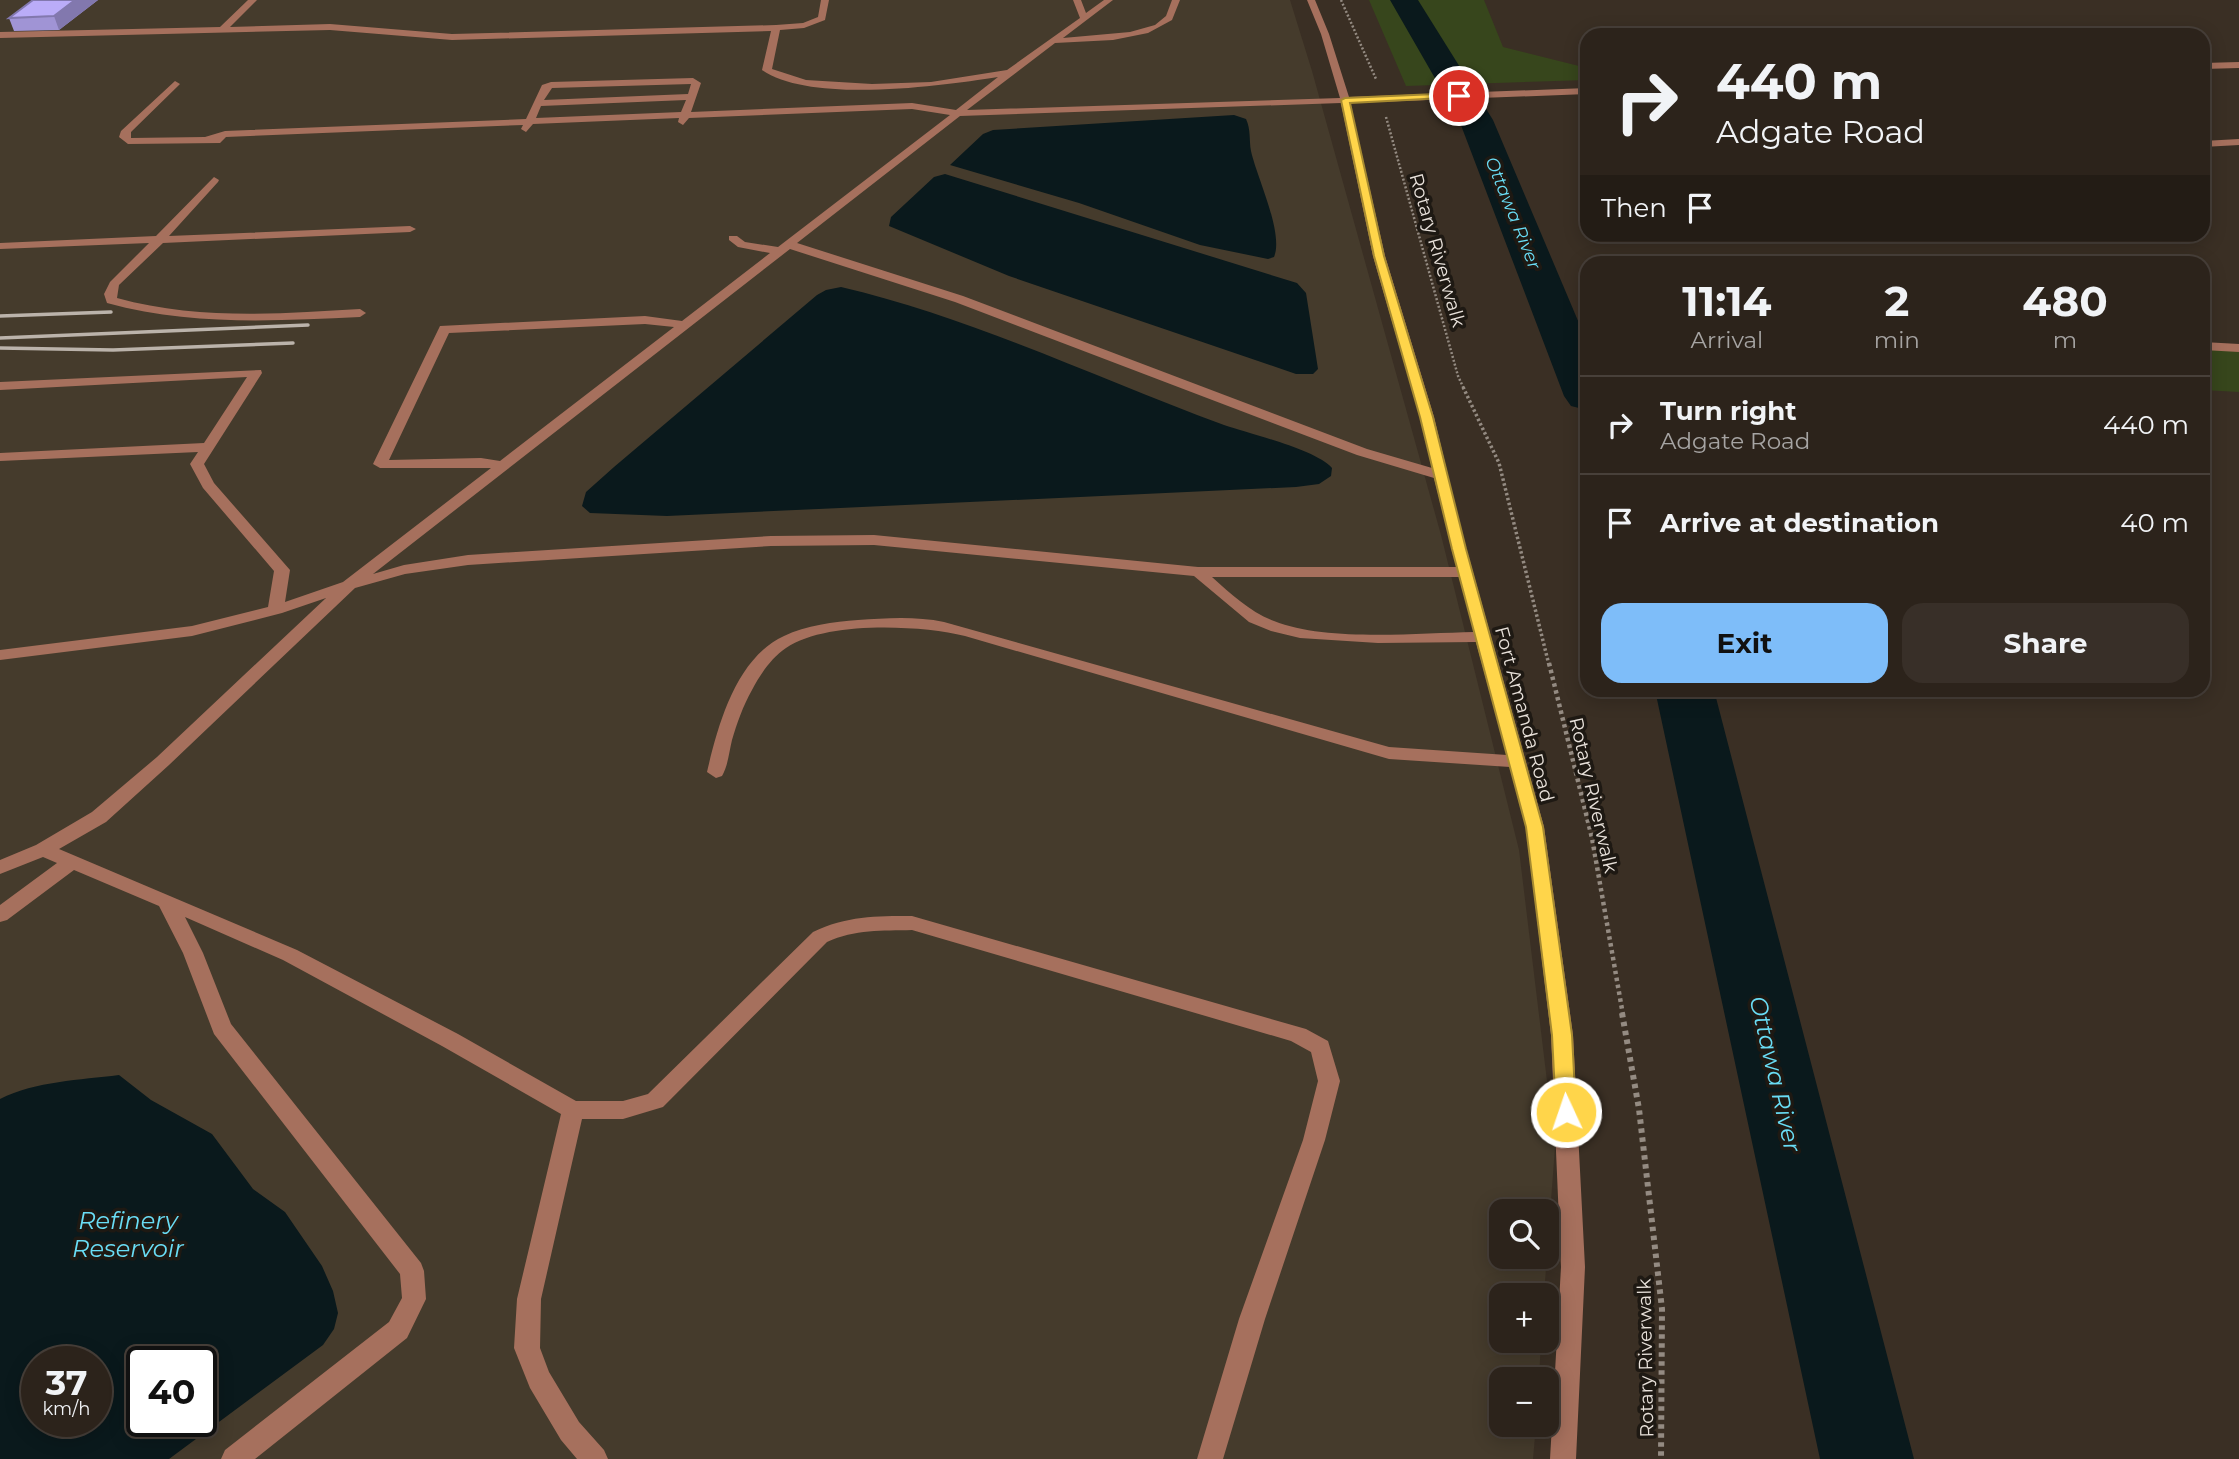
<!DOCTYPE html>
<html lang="en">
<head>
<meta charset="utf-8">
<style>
  body { margin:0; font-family:Montserrat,sans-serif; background:#382f28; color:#f1f3f6; height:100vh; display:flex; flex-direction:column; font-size:26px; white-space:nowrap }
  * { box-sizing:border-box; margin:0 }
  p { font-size:23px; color:#a6a4a3 }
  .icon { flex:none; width:38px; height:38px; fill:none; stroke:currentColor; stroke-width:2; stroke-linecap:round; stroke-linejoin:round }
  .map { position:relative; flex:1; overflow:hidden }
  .panel { position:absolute; left:1580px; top:256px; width:630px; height:441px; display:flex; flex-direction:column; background:#2c231b; border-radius:21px; box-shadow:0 4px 18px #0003,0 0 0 2px #48403a }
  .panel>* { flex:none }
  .guide { position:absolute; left:1580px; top:28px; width:630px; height:214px; border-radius:21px; box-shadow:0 4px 18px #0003,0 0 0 2px #48403a; background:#2c231b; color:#f1f3f6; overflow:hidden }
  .tools { position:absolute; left:1489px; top:1199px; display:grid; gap:14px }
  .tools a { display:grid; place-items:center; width:70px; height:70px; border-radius:14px; background:#2c231b; box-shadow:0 4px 18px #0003,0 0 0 2px #48403a; font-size:35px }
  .speed { position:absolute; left:21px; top:1346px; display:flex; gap:14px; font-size:35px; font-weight:700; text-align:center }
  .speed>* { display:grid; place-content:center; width:91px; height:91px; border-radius:50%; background:#2c231b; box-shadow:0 4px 18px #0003,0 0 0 2px #48403a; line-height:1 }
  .speed small { font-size:18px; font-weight:400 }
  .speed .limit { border:4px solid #111; border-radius:10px; background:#fff; color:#111 }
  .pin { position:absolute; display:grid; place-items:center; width:60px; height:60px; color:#fff; margin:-30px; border:4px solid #fff; border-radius:50%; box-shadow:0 2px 7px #0007 }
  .me { position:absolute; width:77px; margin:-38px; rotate:357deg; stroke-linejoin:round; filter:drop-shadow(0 0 5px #0008) }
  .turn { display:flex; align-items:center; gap:24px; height:147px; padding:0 21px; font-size:32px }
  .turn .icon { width:91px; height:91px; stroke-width:2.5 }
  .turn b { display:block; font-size:49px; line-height:60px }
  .then { display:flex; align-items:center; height:66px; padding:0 21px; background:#0003; gap:14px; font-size:26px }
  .eta { display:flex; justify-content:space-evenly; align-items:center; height:119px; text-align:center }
  .eta b { font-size:42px; font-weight:700; line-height:49px }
  .action { display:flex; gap:14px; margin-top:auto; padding:14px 21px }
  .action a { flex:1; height:80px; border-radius:21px; background:#7ebdf9; color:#111; font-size:28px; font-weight:700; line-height:80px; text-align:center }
  .action a+a { background:#382f28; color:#f1f3f6 }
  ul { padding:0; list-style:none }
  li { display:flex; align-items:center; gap:21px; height:98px; padding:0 21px; border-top:2px solid #48403a }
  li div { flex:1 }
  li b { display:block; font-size:26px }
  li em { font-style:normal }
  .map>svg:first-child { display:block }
  .industrial { fill:#453b2c; fill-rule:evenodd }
  .green { fill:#37461c }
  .water { fill:#0a191c; fill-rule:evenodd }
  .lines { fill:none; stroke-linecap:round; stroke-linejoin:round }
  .river { fill:#0a191c; fill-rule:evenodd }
  .path-far3 { stroke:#948b82; stroke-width:2.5; stroke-dasharray:2 2; stroke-linecap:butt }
  .path-far2 { stroke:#948b82; stroke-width:3.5; stroke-dasharray:2.5 2.5; stroke-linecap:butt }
  .path-far1 { stroke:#948b82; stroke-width:4.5; stroke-dasharray:3.5 3.5; stroke-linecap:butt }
  .path { stroke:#948b82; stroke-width:6; stroke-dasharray:4.5 4.5; stroke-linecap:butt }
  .minor { fill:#a6705d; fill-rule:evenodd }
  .rail { stroke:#bbb3ab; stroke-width:3.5 }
  .wall { fill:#a094d5 }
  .shaded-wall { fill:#8278ae }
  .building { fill:#baacf8; stroke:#8278ae; stroke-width:2 }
  .route { fill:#ffd54a; stroke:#a68a30; stroke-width:2 }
  .labels { text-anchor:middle; stroke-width:7; stroke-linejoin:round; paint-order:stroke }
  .far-water-label { font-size:18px; font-style:italic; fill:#69ddf5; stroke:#1e1913 }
  .street-label { font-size:19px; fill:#e9e2db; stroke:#1e1913 }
  .near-water-label { font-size:24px; font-style:italic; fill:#69ddf5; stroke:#1e1913 }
</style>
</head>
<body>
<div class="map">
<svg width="2239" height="1459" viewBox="0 0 2239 1459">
  <rect width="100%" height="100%" fill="#3a2f24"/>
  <path class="industrial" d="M0 0H1290L1312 71 1441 535 1519 850 1555 1147 1544 1295H1502V1340L1541 1341 1539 1379H1502V1424L1536 1425 1533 1459H0ZM1502 1211H1547V1256H1502ZM37 1362H96V1421H37ZM142 1362H201V1421H142Z"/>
  <path class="green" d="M1369 0H1484L1503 47 1587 68V80L1406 86Z
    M2203 348 2239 350V392L2203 390Z"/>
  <path class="water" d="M1234 115 1246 119C1251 130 1249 140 1251 151 1257 178 1284 233 1274 257L1268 259 1200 245 1079 203 950 165 983 134 993 130Z
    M945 174 1297 283 1306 293 1318 369 1313 374H1296L1009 276 889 226 891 217 934 177Z
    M841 287C973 318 1096 378 1224 425 1250 434 1315 449 1332 468L1331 476 1319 484 1296 487 667 516 590 513 582 506 586 492 614 467 817 295 826 290Z
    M119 1075 151 1100 212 1134 253 1189 285 1212 322 1266 333 1291 338 1313 334 1329 323 1345 169 1459H0V1099C36 1081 80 1080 119 1075ZM37 1362H96V1421H37ZM142 1362H201V1421H142Z"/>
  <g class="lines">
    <path class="river" d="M1390 0H1418L1493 120 1587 342V410L1571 406 1564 396 1459 120Z
      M1655 690H1714L1914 1459H1820Z"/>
    <path class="path-far3" d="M1341 0 1376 79
      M1386 117 1458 376 1464 389"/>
    <path class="path-far2" d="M1463 387 1499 463 1549 665"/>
    <path class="path-far1" d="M1549 663 1592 838 1623 1015"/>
    <path class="path" d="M1622 1013 1639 1109 1662 1309 1661 1459"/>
    <path class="minor" d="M248 0H257L230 27 330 24 452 34 776 25 803 23 818 17 821 0H829L825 20 804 28 780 30 772 69 806 80 872 84 931 82 1007 70 1080 18 1073 0H1081L1086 13 1104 0H1113L1063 38 1130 32 1155 25 1166 16 1172 0H1180L1172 20 1148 33 1113 40 1055 43 967 110 1340 98 1321 34 1307 0H1315L1329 34 1349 97 1587 88V94L1350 103 1385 256 1434 417 1460 526 1544 827 1573 1035 1585 1267 1576 1459H1550L1561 1267 1551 1035 1526 827 1510 767 1389 759 965 636C919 625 826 621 786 648 771 658 760 675 752 690 743 706 737 723 732 740 729 752 728 766 722 776L716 778 707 772C718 725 736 658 784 636 806 625 834 622 858 620 886 618 916 616 944 622L1389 747 1507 755 1476 642 1378 643 1300 638 1271 631 1249 622 1194 576 874 545 771 546 468 565 405 574 355 588 169 765 106 822 59 849 297 950 458 1034 576 1101H623L648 1094 813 932C846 916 876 916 912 916L1306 1029 1328 1041 1340 1081 1325 1140 1265 1319 1223 1459H1197L1239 1319 1303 1140 1318 1081 1311 1052 1291 1041 912 930C882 931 855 929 827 942L663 1107 623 1119H582L541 1299 540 1348 549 1372 579 1422 604 1450 608 1459H577L561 1440 530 1388 514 1348 517 1299 561 1114 442 1046 283 960 185 917 203 953 231 1024 421 1263 424 1271 426 1299 407 1338 255 1459H221L225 1450 389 1322 402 1298 400 1274 214 1034 183 953 159 906 74 870 7 920 0 922V905L57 863 43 857 0 874V860L36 845 92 812 157 757 326 598 282 613 192 636 0 660V650L192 626 268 607 274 571 203 488 190 464 198 452 0 461V453L204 443 247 377 0 390V382L261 370 262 373 204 464 214 483 290 570 285 602 343 582 491 468H380L373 464 440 326 645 316 682 321 770 253 738 247 729 240V236H737L745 242 778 247 950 115 912 109 689 118 683 125 678 122 679 118 533 124 526 132 521 129 523 125 226 137 220 143 128 144 119 137 121 131 175 81 180 84 178 86 131 132V138L205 137 225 131 526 119 542 85 551 82 693 78 701 83 691 112 912 103 956 110 998 77C940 86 812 104 762 70L771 31 452 40 330 30 0 38V32L220 27ZM691 84 688 94 544 100 552 88ZM686 100 681 112 536 118 541 106ZM1341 103 1373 256 1420 417 1432 468 1367 449 963 296 797 243 960 116ZM790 249 955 302 1357 455 1434 478 1457 567H1198L874 535 771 536 468 555 404 565 373 574ZM645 324 674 327 500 461 481 458 389 460 449 333ZM1212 577H1459L1474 632C1417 633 1326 642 1274 621 1250 612 1231 594 1212 577Z
      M2239 62V68L2203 69V63Z
      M2239 139V145L2203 147V141Z
      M214 177 219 180 218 182 169 236 410 226 416 229 410 232 163 243 119 285 117 298C197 320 278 314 360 309L366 313 360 317C273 321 191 326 107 303L104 294 110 282 149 243 0 249V243L156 236Z
      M2203 342 2239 344V352L2203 350Z"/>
    <path class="rail" d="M0 316 111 312
      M0 338 308 325
      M0 348 113 350 293 343"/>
  </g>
  <path class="wall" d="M33 0H98L59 30 14 31 9 18Z"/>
  <path class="shaded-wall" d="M75 0H98L59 30 54 16Z"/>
  <path class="building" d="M33 0H75L54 16 9 18Z"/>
  <path class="route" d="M1459 93 1462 97 1350 103 1384 256 1433 417 1466 549 1543 827 1572 1035 1576 1112 1573 1118 1566 1121 1559 1118 1556 1112 1552 1035 1526 827 1452 549 1420 417 1374 256 1341 100 1345 98Z"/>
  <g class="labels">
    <g class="far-water-label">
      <text transform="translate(1513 213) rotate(68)" y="6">Ottawa River</text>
    </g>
    <g class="street-label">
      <text transform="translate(1438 250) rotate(74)" y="7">Rotary Riverwalk</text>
      <text transform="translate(1525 714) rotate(75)" y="7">Fort Amanda Road</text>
      <text transform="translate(1594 795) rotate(77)" y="7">Rotary Riverwalk</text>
      <text transform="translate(1645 1358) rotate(-91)" y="7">Rotary Riverwalk</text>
    </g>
    <g class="near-water-label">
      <text transform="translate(1775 1074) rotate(77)" y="8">Ottawa River</text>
      <text x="128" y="1229">Refinery<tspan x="128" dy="28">Reservoir</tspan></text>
    </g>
  </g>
</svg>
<div class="tools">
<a><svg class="icon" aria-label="search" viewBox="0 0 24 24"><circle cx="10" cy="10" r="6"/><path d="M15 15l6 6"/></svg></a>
<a>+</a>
<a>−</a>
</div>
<div class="speed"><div>37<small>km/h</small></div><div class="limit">40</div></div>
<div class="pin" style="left:1459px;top:96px;background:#d93025"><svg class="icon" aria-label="arrive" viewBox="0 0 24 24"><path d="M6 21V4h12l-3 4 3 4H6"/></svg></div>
<svg class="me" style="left:1566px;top:1112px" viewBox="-20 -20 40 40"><circle r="17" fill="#ffd54a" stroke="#fff" stroke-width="3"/><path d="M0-11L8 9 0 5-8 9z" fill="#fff"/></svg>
<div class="guide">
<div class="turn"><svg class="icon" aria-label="right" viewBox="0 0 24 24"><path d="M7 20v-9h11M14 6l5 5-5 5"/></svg><div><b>440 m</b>Adgate Road</div></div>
<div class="then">Then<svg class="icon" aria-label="arrive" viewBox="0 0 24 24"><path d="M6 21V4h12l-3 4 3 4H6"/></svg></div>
</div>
<section class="panel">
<div class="eta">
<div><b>11:14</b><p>Arrival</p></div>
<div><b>2</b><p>min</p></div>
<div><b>480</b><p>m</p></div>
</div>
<ul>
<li><svg class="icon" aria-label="right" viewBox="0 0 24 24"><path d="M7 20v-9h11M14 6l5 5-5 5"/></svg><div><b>Turn right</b><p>Adgate Road</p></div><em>440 m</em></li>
<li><svg class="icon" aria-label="arrive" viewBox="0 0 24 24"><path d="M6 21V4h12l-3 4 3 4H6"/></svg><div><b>Arrive at destination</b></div><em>40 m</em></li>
</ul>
<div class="action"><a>Exit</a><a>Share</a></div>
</section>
</div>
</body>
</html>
